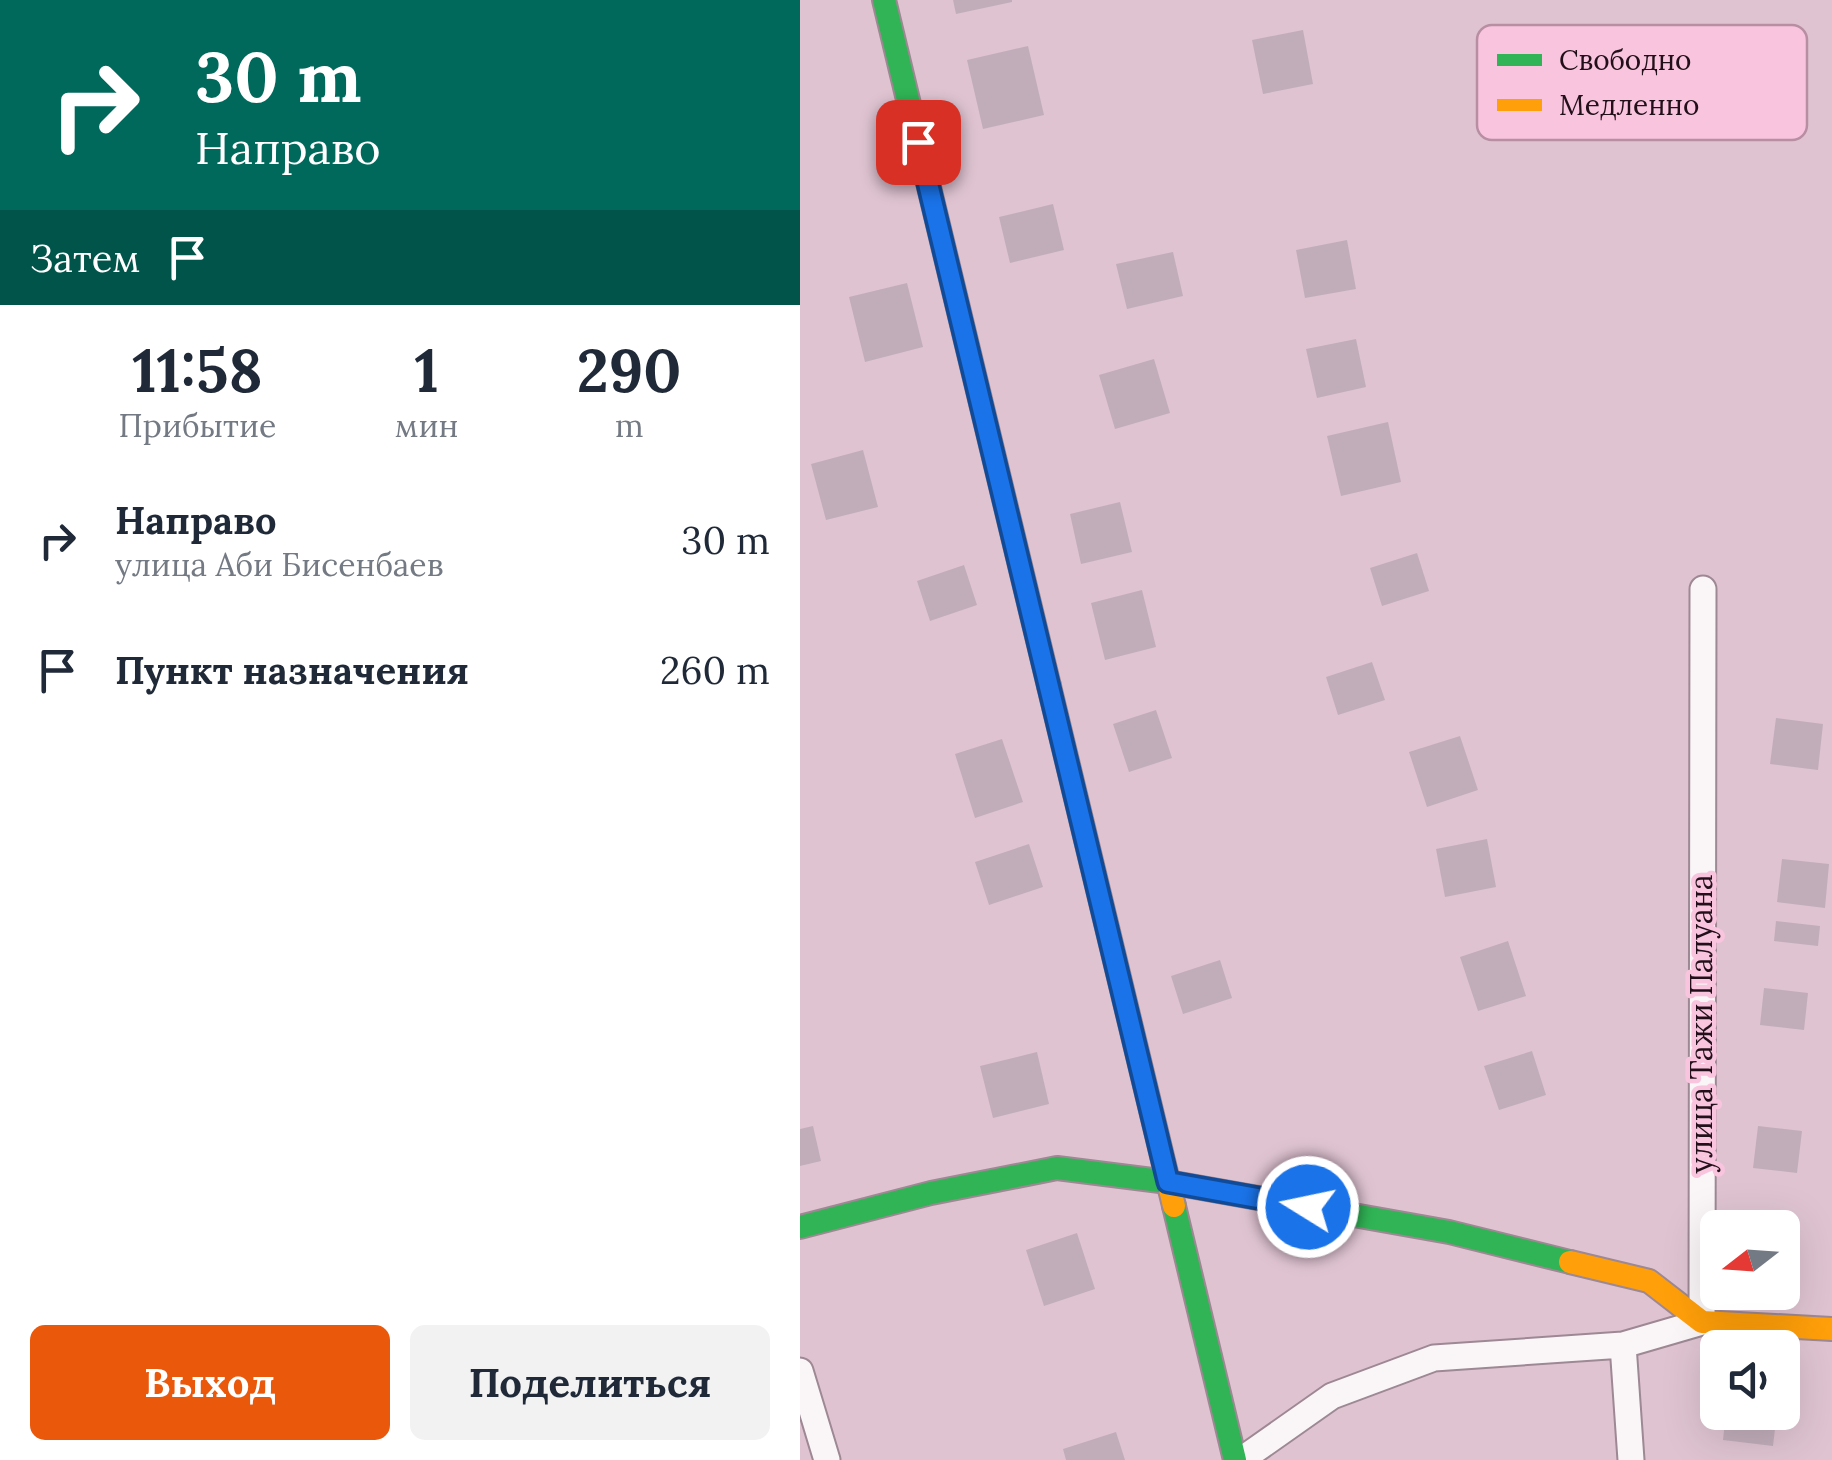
<!DOCTYPE html>
<html lang="ru">
<head>
<meta charset="utf-8">
<style>
  body { margin:0; font-family:Lora,serif; background:#f2f2f3; color:#1f2937; height:100vh; display:flex; flex-direction:column; font-size:38px; white-space:nowrap }
  * { box-sizing:border-box; margin:0 }
  p { font-size:32px; color:#747a83 }
  .icon { flex:none; width:55px; height:55px; fill:none; stroke:currentColor; stroke-width:2; stroke-linecap:round; stroke-linejoin:round }
  .map { position:relative; flex:1; overflow:hidden }
  .drawer { display:flex; flex-direction:column; background:#fff; width:800px }
  .drawer>* { flex:none }
  .top-card { background:#00695c; color:#fff; overflow:hidden }
  .needle { width:65px; rotate:253deg }
  .controls { position:absolute; left:900px; top:1210px; display:grid; gap:20px }
  .controls a { display:grid; place-items:center; width:100px; height:100px; border-radius:15px; background:#fff; box-shadow:0 10px 40px #0002; font-size:50px }
  .pin { position:absolute; display:grid; place-items:center; width:85px; height:85px; color:#fff; margin:-42px; border-radius:20px; box-shadow:0 5px 15px #0006 }
  .me { position:absolute; width:110px; margin:-55px; rotate:280deg; stroke-linejoin:round; filter:drop-shadow(0 0 8px #0008) }
  .turn { display:flex; align-items:center; gap:35px; height:210px; padding:0 30px; font-size:45px }
  .turn .icon { width:130px; height:130px; stroke-width:2.5 }
  .turn b { display:block; font-size:70px; line-height:85px }
  .then { display:flex; align-items:center; height:95px; padding:0 30px; background:#0003; gap:20px; font-size:38px }
  .eta { display:flex; justify-content:space-evenly; align-items:center; height:170px; text-align:center }
  .eta b { font-size:60px; font-weight:800; line-height:70px }
  .button { display:flex; gap:20px; margin-top:auto; padding:20px 30px }
  .button a { flex:1; height:115px; border-radius:15px; background:#ea580c; color:#fff; font-size:40px; font-weight:800; line-height:115px; text-align:center }
  .button a+a { background:#f2f2f3; color:#1f2937 }
  ul { padding:0; list-style:none }
  li { display:flex; align-items:center; gap:30px; height:130px; padding:0 30px }
  li div { flex:1 }
  li b { display:block; font-size:38px }
  li em { font-style:normal }
  main { display:flex; flex:1; min-height:0 }
  .map>svg:first-child { display:block }
  .building { fill:#c1adba }
  .lines { fill:none; stroke-linecap:round; stroke-linejoin:round }
  .street-casing { stroke:#9d8893; stroke-width:29 }
  .fast-casing { stroke:#9d8893; stroke-width:26 }
  .slow-casing { stroke:#9d8893; stroke-width:26 }
  .street { stroke:#faf6f8; stroke-width:25 }
  .fast { stroke:#30b455; stroke-width:22 }
  .slow { stroke:#ff9f0a; stroke-width:22 }
  .route-casing { stroke:#114b97; stroke-width:25 }
  .route { stroke:#1a73e8; stroke-width:18 }
  .labels { text-anchor:middle; stroke-width:9; stroke-linejoin:round; paint-order:stroke }
  .street-label { font-size:30px; fill:#210f19; stroke:#f8c4de }
  .key { fill:#f8c4de; stroke:#b88ea3; stroke-width:2.5 }
  .key-label { font-size:28px; fill:#210f19 }
</style>
</head>
<body>
<main>
<section class="drawer">
<div class="top-card">
<div class="turn"><svg class="icon" aria-label="right" viewBox="0 0 24 24"><path d="M7 20v-9h11M14 6l5 5-5 5"/></svg><div><b>30 m</b>Направо</div></div>
<div class="then">Затем<svg class="icon" aria-label="arrive" viewBox="0 0 24 24"><path d="M6 21V4h12l-3 4 3 4H6"/></svg></div>
</div>
<div class="eta">
<div><b>11:58</b><p>Прибытие</p></div>
<div><b>1</b><p>мин</p></div>
<div><b>290</b><p>m</p></div>
</div>
<ul>
<li><svg class="icon" aria-label="right" viewBox="0 0 24 24"><path d="M7 20v-9h11M14 6l5 5-5 5"/></svg><div><b>Направо</b><p>улица Аби Бисенбаев</p></div><em>30 m</em></li>
<li><svg class="icon" aria-label="arrive" viewBox="0 0 24 24"><path d="M6 21V4h12l-3 4 3 4H6"/></svg><div><b>Пункт назначения</b></div><em>260 m</em></li>
</ul>
<div class="button"><a>Выход</a><a>Поделиться</a></div>
</section>
<div class="map">
<svg width="1032" height="1460" viewBox="0 0 1032 1460">
  <rect width="100%" height="100%" fill="#dfc3d1"/>
  <path class="building" d="M153 0H212V2L156 14Z
    M503 30 513 84 463 94 452 40Z
    M228 46 244 115 183 129 167 60Z
    M253 204 264 250 210 263 199 217Z
    M547 240 556 289 505 298 496 250Z
    M373 252 383 296 327 309 316 264Z
    M107 283 123 347 65 362 49 297Z
    M556 339 566 387 517 398 506 349Z
    M354 359 370 413 315 429 299 375Z
    M588 422 601 482 541 496 527 436Z
    M63 450 78 507 26 520 11 464Z
    M320 502 332 552 281 564 270 514Z
    M617 553 629 591 582 606 570 568Z
    M164 565 177 605 130 621 117 581Z
    M342 590 356 647 305 660 291 603Z
    M572 662 585 700 538 715 526 677Z
    M356 710 372 758 329 772 313 724Z
    M976 718 1023 724 1018 770 970 764Z
    M660 736 678 790 627 807 609 752Z
    M202 739 223 802 175 818 155 754Z
    M687 839 696 887 645 897 636 849Z
    M229 844 243 887 189 905 175 862Z
    M982 859 1029 864 1025 908 977 902Z
    M976 921 1020 926 1018 946 974 941Z
    M708 941 726 996 678 1011 660 957Z
    M420 960 432 998 383 1014 371 976Z
    M964 988 1008 993 1004 1030 960 1025Z
    M732 1051 746 1095 699 1110 684 1066Z
    M237 1052 249 1104 193 1118 180 1066Z
    M13 1126 21 1161 0 1166V1129Z
    M958 1126 1002 1131 997 1173 953 1168Z
    M949 1213 989 1218 985 1255 982 1228H948Z
    M277 1233 295 1289 244 1306 226 1250Z
    M926 1412H977L973 1446 923 1440Z
    M316 1432 325 1460H266L263 1449Z"/>
  <g class="lines">
    <defs>
      <path id="street" d="M0 1371 27 1460
        M441 1460 532 1396 634 1358 823 1345
        M831 1460 823 1345 902 1322 903 589"/>
      <path id="fast" d="M84 0 249 686
        M374 1206 435 1460
        M0 1227 131 1193 257 1168 368 1182 649 1232 770 1262"/>
      <path id="slow" d="M249 686 374 1206
        M770 1262 849 1281 902 1322 1032 1329"/>
    </defs>
    <use href="#street" class="street-casing"/>
    <use href="#fast" class="fast-casing"/>
    <use href="#slow" class="slow-casing"/>
    <use href="#street" class="street"/>
    <use href="#fast" class="fast"/>
    <use href="#slow" class="slow"/>
  </g>
  <g class="lines">
    <defs>
      <path id="route" d="M118 142 368 1182 508 1207"/>
    </defs>
    <use href="#route" class="route-casing"/>
    <use href="#route" class="route"/>
  </g>
  <g class="labels">
    <g class="street-label">
      <text transform="translate(902 1024) rotate(-90)" y="10">улица Тажи Палуана</text>
    </g>
  </g>
  <rect x="677" y="25" width="330" height="115" rx="15" class="key"/>
  <rect x="697" y="54" width="45" height="12" fill="#30b455"/>
  <rect x="697" y="99" width="45" height="12" fill="#ff9f0a"/>
  <g class="key-label">
    <text x="759" y="70">Свободно</text>
    <text x="759" y="115">Медленно</text>
  </g>
</svg>
<div class="controls">
<a><svg class="needle" viewBox="-14 -14 28 28"><path d="M0-13l5 13h-10z" fill="#e53935"/><path d="M0 13l5-13h-10z" fill="#747a83"/></svg></a>
<a><svg class="icon" aria-label="sound" viewBox="0 0 24 24"><path d="M4 9h4l5-4v14l-5-4H4zM17 9q2 3 0 6"/></svg></a>
</div>
<div class="pin" style="left:118px;top:142px;background:#d93025"><svg class="icon" aria-label="arrive" viewBox="0 0 24 24"><path d="M6 21V4h12l-3 4 3 4H6"/></svg></div>
<svg class="me" style="left:508px;top:1207px" viewBox="-20 -20 40 40"><circle r="17" fill="#1a73e8" stroke="#fff" stroke-width="3"/><path d="M0-11L8 9 0 5-8 9z" fill="#fff"/></svg>
</div>
</main>
</body>
</html>
